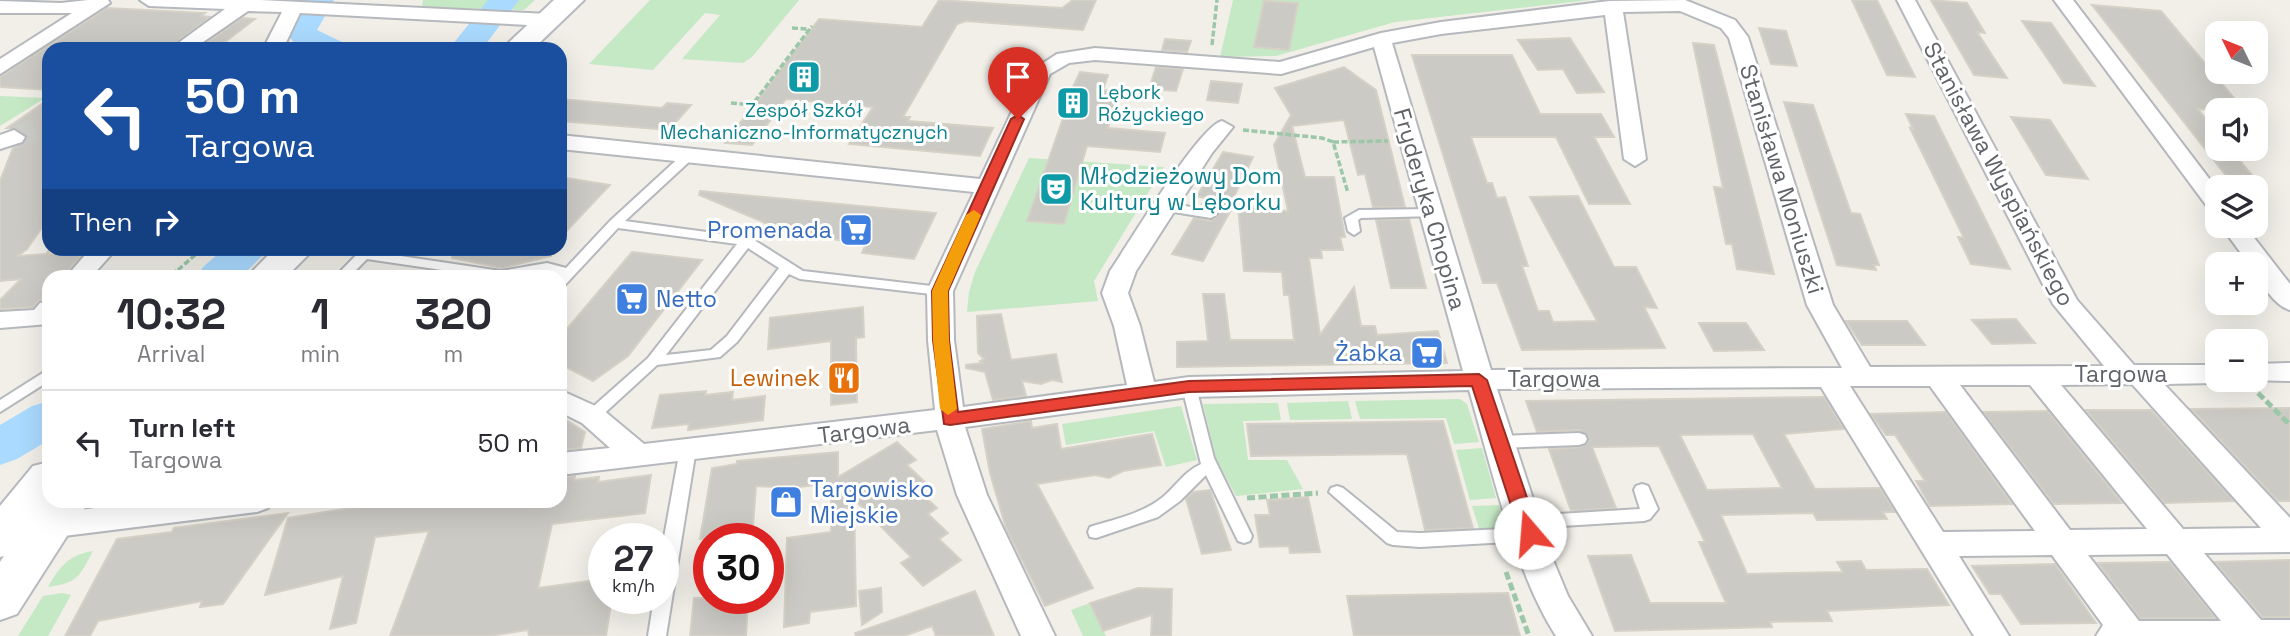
<!DOCTYPE html>
<html lang="en">
<head>
<meta charset="utf-8">
<style>
  body { margin:0; font-family:"Space Grotesk",sans-serif; background:#f7f7f7; color:#2b2b33; height:100vh; display:flex; flex-direction:column; font-size:26px; white-space:nowrap }
  * { box-sizing:border-box; margin:0 }
  p { font-size:23px; color:#7c7c81 }
  .icon { flex:none; width:38px; height:38px; fill:none; stroke:currentColor; stroke-width:2; stroke-linecap:round; stroke-linejoin:round }
  .map { position:relative; flex:1; overflow:hidden }
  .sheet { position:absolute; left:42px; top:270px; width:525px; height:238px; display:flex; flex-direction:column; background:#fff; border-radius:21px; box-shadow:0 7px 28px #0002 }
  .sheet>* { flex:none }
  .top-card { position:absolute; left:42px; top:42px; width:525px; height:214px; border-radius:21px; box-shadow:0 7px 28px #0002; background:#1a4fa0; color:#fff; overflow:hidden }
  .needle { width:46px; rotate:313deg }
  .controls { position:absolute; left:2205px; top:21px; display:grid; gap:14px }
  .controls a { display:grid; place-items:center; width:63px; height:63px; border-radius:14px; background:#fff; box-shadow:0 7px 28px #0002; font-size:35px }
  .speed { position:absolute; left:588px; top:523px; display:flex; gap:14px; font-size:35px; font-weight:700; text-align:center }
  .speed>* { display:grid; place-content:center; width:91px; height:91px; border-radius:50%; background:#fff; box-shadow:0 7px 28px #0002; line-height:1 }
  .speed small { font-size:18px; font-weight:400 }
  .speed .limit { border:10px solid #d22; background:#fff; color:#111 }
  .pin { position:absolute; display:grid; place-items:center; width:60px; height:60px; color:#fff; margin:-72px -30px; border-radius:50% 50% 50% 0; rotate:-45deg; box-shadow:0 0 7px #0007 }
  .pin .icon { rotate:45deg }
  .me { position:absolute; width:77px; margin:-38px; rotate:342deg; stroke-linejoin:round; filter:drop-shadow(0 0 5px #0008) }
  .turn { display:flex; align-items:center; gap:24px; height:147px; padding:0 28px; font-size:32px }
  .turn .icon { width:91px; height:91px; stroke-width:2.5 }
  .turn b { display:block; font-size:49px; line-height:60px }
  .then { display:flex; align-items:center; height:66px; padding:0 28px; background:#0003; gap:14px; font-size:26px }
  .eta { display:flex; justify-content:space-evenly; align-items:center; height:119px; text-align:center }
  .eta b { font-size:42px; font-weight:800; line-height:49px }
  ul { padding:0; list-style:none }
  li { display:flex; align-items:center; gap:21px; height:105px; padding:0 28px; border-top:2px solid #e1e1e2 }
  li div { flex:1 }
  li b { display:block; font-size:26px }
  li em { font-style:normal }
  .map>svg:first-child { display:block }
  .green { fill:#c5e8c5 }
  .lines { fill:none; stroke-linecap:round; stroke-linejoin:round }
  .river { fill:#aadaff; fill-rule:evenodd }
  .building { fill:#cccac5; stroke:#d6d1c6; stroke-width:2; fill-rule:evenodd }
  .street-tunnel { stroke:#ccccc8; stroke-width:22; stroke-dasharray:22 10; stroke-linecap:butt }
  .lane-casing { stroke:#b5b8bc; stroke-width:4 }
  .street-casing { stroke:#b5b8bc; stroke-width:4 }
  .secondary-casing { stroke:#b6babf; stroke-width:4 }
  .path-far1 { stroke:#9cc7a9; stroke-width:3.5; stroke-dasharray:6 2.5; stroke-linecap:butt }
  .path { stroke:#9cc7a9; stroke-width:5; stroke-dasharray:8 3.5; stroke-linecap:butt }
  .lane { fill:#fff; fill-rule:evenodd }
  .street { fill:#fff; fill-rule:evenodd }
  .secondary { fill:#fff; fill-rule:evenodd }
  .route { fill:#ea4335; stroke:#982c22; stroke-width:2 }
  .slow { fill:#f59e0b }
  .labels { text-anchor:middle; stroke-width:6; stroke-linejoin:round; paint-order:stroke }
  .far-culture-label { font-size:19px; fill:#0d838f; stroke:#fff; text-anchor:start }
  .street-label { font-size:23px; fill:#5f6368; stroke:#fff }
  .culture-label { font-size:23px; fill:#0d838f; stroke:#fff; text-anchor:start }
  .shop-label { font-size:23px; fill:#366cbe; stroke:#fff; text-anchor:end }
  .food-label { font-size:23px; fill:#c56008; stroke:#fff; text-anchor:end }
</style>
</head>
<body>
<div class="map">
<svg width="2290" height="636" viewBox="0 0 2290 636">
  <rect width="100%" height="100%" fill="#f1efe8"/>
  <path class="green" d="M423 0H535L524 10 422 7Z
    M650 0H799L752 57 743 63 682 59 720 15 705 13 653 70 589 64Z
    M1233 0H1590L1395 22 1276 56 1220 57Z
    M0 96 45 98 0 126Z
    M1029 158 1164 167 1094 281 1098 301 967 312 969 292 975 272Z
    M1460 399 1467 404 1479 442 1454 444 1446 418 1360 419 1355 401Z
    M1348 401 1352 419 1290 420 1287 403Z
    M1278 403 1281 420 1243 421 1248 460H1287L1303 489 1236 496 1216 458 1203 404Z
    M1181 406 1197 460 1166 467 1154 431 1066 445 1062 424Z
    M1482 448 1496 498 1470 500 1456 450Z
    M1499 505 1507 530 1480 531 1472 506Z
    M93 551C79 577 78 583 48 587 60 566 69 555 93 551Z
    M62 593 71 595 48 636H18L43 596Z
    M1090 603 1106 636H1083L1071 610Z"/>
  <g class="lines">
    <path class="river" d="M304 0H334L317 30 342 42 346 49H300L284 31Z
      M488 0H519L482 49H449Z
      M225 248H270L242 276H197L203 267Z
      M49 401V440L17 459 0 465V425L32 406Z"/>
  </g>
  <path class="building" d="M939 0 1062 8 1073 0H1096L1083 30 966 21 957 24 903 117H910L908 121 993 128 980 156 849 144 873 107 786 99 752 145 725 143 819 19 922 27Z
    M1852 0H1877L1915 77 1887 75Z
    M1931 0 1967 3 1985 33 1977 32 2007 78 1974 75Z
    M1264 1 1298 3 1289 50 1254 47Z
    M2092 5 2161 11 2244 110 2198 109 2217 133V149H2230L2262 187H2235Z
    M107 8 205 13 201 16 210 17 167 49H49V90L0 87V77Z
    M242 18 255 19 216 49H198Z
    M2022 21 2051 23 2095 86 2064 83Z
    M1759 28 1786 31 1797 66 1771 64Z
    M1570 38 1604 92 1577 93 1563 69 1538 70 1518 40Z
    M1165 39 1191 41 1187 52 1162 50Z
    M1693 43 1714 45 1774 274 1737 269 1732 244H1726L1714 187 1723 188Z
    M1412 55H1512L1540 114H1601L1614 137H1594L1630 204H1589L1556 137H1471L1487 183H1492L1497 198 1505 197 1528 266H1522L1538 311H1549L1553 322 1597 321 1530 197 1578 196 1614 267H1636L1657 308 1644 307 1665 348 1522 350 1497 283H1483Z
    M1156 67 1183 69 1176 91 1149 89Z
    M1344 67 1376 90 1405 207H1373L1365 174 1358 175 1344 120 1292 126 1305 177H1334L1345 237H1340L1343 250H1321L1322 258H1309L1320 335 1354 287 1361 326H1375L1377 335 1438 331 1447 363 1177 367V342L1208 341 1203 294H1224L1230 340H1294L1289 295H1284L1282 272 1244 271 1238 206 1288 211 1274 145 1291 115 1275 88Z
    M1080 72 1108 75 1103 90 1120 91 1108 128 1165 133 1160 152 1087 146 1064 224 1027 221 1067 107 1064 106Z
    M1211 81 1242 84 1238 103 1207 100Z
    M49 99V218L27 249 18 256 46 254 49 250V254L85 251 63 276H49L47 299 39 300 33 307 0 309V300L21 279 0 281V181L13 148 23 144 28 136 15 128H7Z
    M560 99 662 108 667 103 691 105 670 129H657L560 121Z
    M1784 102 1813 105 1851 213 1860 214 1879 265H1874L1876 270 1837 265Z
    M1906 114 1934 116 2010 269 1971 264 1958 237 1964 238 1910 128 1913 129Z
    M2011 117 2050 120 2088 179 2046 175Z
    M1223 152 1253 157 1230 205 1233 206 1203 261 1172 254 1194 218 1211 221 1219 215 1212 208 1201 206 1205 198 1197 196Z
    M560 177 610 185 560 238Z
    M700 191 936 213 914 259 862 253 866 244 798 234 770 225 699 195Z
    M1409 219 1426 288H1391L1376 220Z
    M453 248H550L551 256 502 268 452 258Z
    M632 252 702 260 628 356 593 381 560 364V337Z
    M863 307 864 337 856 338 857 402 831 405V341L768 349 770 318Z
    M1001 314 1011 360 1056 354 1062 382 1052 380 1041 384 1022 381 1026 396 993 400 985 372 966 368V365L983 363 980 361 984 359 978 353 977 316Z
    M2016 319 2035 343 1992 344 1972 320Z
    M1846 321H1907L1925 345H1862Z
    M1699 323H1746L1764 350 1714 351Z
    M706 391 705 395 733 392 732 400 765 396 763 420 688 430 689 424 652 428 660 395Z
    M1824 397 1844 429 1784 434 1815 489 1880 488 1895 512H1883L1887 519 1817 520 1813 513 1721 515 1747 574 1843 572 1837 562 1861 561 1866 570 1927 569 1949 605 1827 611 1832 621 1770 622 1772 627 1615 631 1588 556 1631 555 1650 603H1726L1699 542H1705L1659 446 1592 447 1616 508 1571 511 1549 449 1580 447 1587 444 1589 438 1579 430 1537 432 1526 401ZM1753 434 1782 488 1707 490 1680 435Z
    M2290 408V501H2278L2191 409Z
    M2086 410H2151L2234 501 2164 503Z
    M2048 411 2122 503 2054 504 1983 412Z
    M1946 412 2012 504 1930 506 1916 481H1925L1895 435H1886L1871 414Z
    M560 416 585 432 581 448 560 450Z
    M1031 421 1032 428 1057 424 1061 449 1152 434 1161 465 1123 471 1109 478 1095 475 1037 484 1093 588 1045 606 1006 528 990 473 982 429Z
    M1443 421 1473 528 1425 530 1407 454 1251 456 1247 424Z
    M897 442 916 460 907 465 927 484 917 489 937 508 928 514 948 533 939 539 961 560 923 586 901 563 911 557 854 499 856 606 810 612 809 623 784 627 787 538 831 532V483L791 488 756 486 752 539H700L712 468 737 464V461L838 452V477Z
    M651 475 645 513 552 524 538 588 604 579V598H612L606 636H529L528 630 489 636H390L429 531 375 537 356 623 330 629 343 576 265 595 288 518 401 500H560V478L575 476 574 480 599 477 598 482Z
    M1210 490 1231 550 1202 554 1186 499 1193 492Z
    M1308 497 1320 552 1290 553 1289 546 1260 547 1255 515H1270L1267 500Z
    M288 513 223 604 200 607 202 601 98 621 90 636H65L117 539 172 532 174 528Z
    M2290 560V617H2262L2215 562Z
    M2170 562 2216 618H2140L2098 563Z
    M2055 564 2096 623 2021 624 2001 594H1990L1972 566Z
    M881 588 882 612 862 625 859 591Z
    M1138 588 1172 589 1171 636H1151L1152 615 1103 631 1090 603Z
    M975 591 994 636H936L932 626 904 636H856L855 633Z
    M1508 593 1520 636H1354L1347 596Z
    M694 598H748L746 636H690Z"/>
  <g class="lines">
    <path class="street-tunnel" d="M14 137 49 124"/>
    <defs>
      <path id="lane" d="M687 153 693 157 691 160 625 221 751 238 803 271 940 287 947 291 940 295 800 279 789 274 737 342 720 357 657 365 597 420H587L584 416 587 412 648 358 737 244 618 228 565 285 560 286V276H558L559 275 547 271 516 276H483L367 259 350 276H336L363 248H375L374 252 501 271 547 263 566 268 610 221 683 154ZM748 248 779 268 727 336 711 350 666 355Z
        M1165 203 1211 210 1217 214 1211 218 1161 210 1159 207 1161 204Z
        M1431 209 1435 210 1437 213 1435 216 1361 218 1358 220 1360 231 1354 235 1348 231 1345 218 1359 210Z
        M49 369V381L0 412V400Z
        M1189 382 1196 387 1214 458 1252 536 1250 541 1244 543 1238 541 1206 475 1180 501 1158 517 1096 538 1090 537 1088 532 1090 527C1115 519 1142 514 1163 497 1176 486 1185 471 1201 464L1182 387Z
        M1579 433 1585 435 1587 439 1585 443 1579 445 1499 448 1493 446 1491 442 1493 438 1499 436Z
        M688 443 694 445 696 449 666 636H648L654 598H663V543L680 449 682 445Z
        M1642 484 1648 486 1658 509 1650 519 1644 521 1530 528 1536 534 1534 539 1528 541 1420 547 1393 545 1387 543 1329 492 1331 488 1337 486 1343 488 1397 532 1420 533 1524 528 1518 522 1520 517 1526 516 1640 509 1634 490 1636 486Z"/>
      <path id="street" d="M88 0H108L110 3 0 74V59L72 13H0V1L61 3Z
        M140 0H260L548 14 557 20 548 26 300 13 283 49H263L282 12 248 11 193 49H170L225 9 149 6Z
        M1685 0 1735 20 1748 37 1833 305 1870 367 2104 366 2053 304 1897 0H1915L2077 300 2134 365H2217V380H2227L2217 383 2164 384 2290 518V552L2204 553 2261 620H2290V636H2096L2103 625 2052 555 1959 556 2009 636H1974L1821 387 1497 389 1553 560 1568 596 1592 636H1556C1514 571 1491 465 1469 390L1189 397 965 427 987 495 1055 636H1021L957 495 937 430 560 475V453L610 448 582 423 560 412V390L602 409 644 444 935 410 928 340 927 291 974 192 560 149V135L980 179 1031 71 1057 54 1095 48 1280 62 1381 33 1441 22 1609 1ZM1680 11 1721 28 1729 38 1807 305 1842 368 1491 370 1392 43 1441 34 1605 15 1624 159 1635 166 1646 159 1623 12ZM1374 47 1463 371 1189 377 1154 382 1140 326 1128 293 1136 271 1212 153 1233 127 1222 121C1199 126 1128 245 1110 271L1102 293 1114 326 1127 385 963 407 954 340 953 291 1050 74 1069 63 1095 60 1281 74ZM2132 384 2261 528 2183 529 2061 385ZM1960 385H2030L2147 529 2070 530ZM1850 386H1930L2035 531 1943 532ZM2167 554 2221 621H2139L2088 555Z
        M2054 0H2073L2217 189V211L2209 209Z
        M14 130 25 137 22 142 0 149V135Z
        M2221 226H2245L2290 284V310C2275 306 2256 280 2256 264H2249Z
        M91 248H117L92 276H67Z
        M49 301V324L0 328V312L34 310 40 303Z
        M2290 363V381L2247 380H2256V364Z
        M158 500H272L268 508 257 512 0 544V520Z"/>
      <path id="secondary" d="M554 0H584L533 49H502Z
        M275 248H315L287 276H248Z
        M49 462V500H90L17 614 0 620V562L4 556 0 557V506L33 466Z"/>
    </defs>
    <use href="#lane" class="lane-casing"/>
    <use href="#street" class="street-casing"/>
    <use href="#secondary" class="secondary-casing"/>
    <path class="path-far1" d="M792 28 808 29
      M1212 45 1217 0
      M731 103 752 105 812 26
      M1243 130 1322 138 1333 142 1348 193
      M1333 142 1388 141
      M178 270 203 248"/>
    <path class="path" d="M171 276 180 269
      M2258 393 2290 425
      M1247 498 1318 493
      M1506 572 1529 636"/>
    <use href="#lane" class="lane"/>
    <use href="#street" class="street"/>
    <use href="#secondary" class="secondary"/>
  </g>
  <path class="route" d="M1018 115 1024 119 948 291 949 340 958 412 1189 381 1479 374 1487 380 1539 533 1536 539 1530 541 1520 533 1472 386 1189 392 950 425 944 424 933 340 932 291 1011 119Z"/>
  <path class="slow" d="M974 210 981 215 948 291 949 340 957 409 948 415 940 409 933 340 932 291 966 215Z"/>
  <defs>
    <symbol id="building-square" viewBox="-11 -11 22 22"><rect x="-9" y="-9" width="18" height="18" rx="4" fill="#0f9aa8" stroke="#fff"/><path d="M-4-6H4V6H1V3H-1V6H-4ZM-2.5-4.3h1.7v1.8h-1.7ZM.8-4.3h1.7v1.8H.8ZM-2.5-1h1.7V.8h-1.7ZM.8-1h1.7V.8H.8Z" fill="#fff"/></symbol>
    <symbol id="theatre-square" viewBox="-11 -11 22 22"><rect x="-9" y="-9" width="18" height="18" rx="4" fill="#0f9aa8" stroke="#fff"/><path d="M-5-5.5Q0-4 5-5.5V0Q5 5 0 6Q-5 5-5 0ZM-3.3-2.5H-1v1.5H-3.3ZM1-2.5H3.3v1.5H1ZM-2.8 1Q0 5.5 2.8 1Z" fill="#fff"/></symbol>
    <symbol id="supermarket-square" viewBox="-11 -11 22 22"><rect x="-9" y="-9" width="18" height="18" rx="4" fill="#3f7fe0" stroke="#fff"/><path d="M-6-5.5h2.5l.6 2H6L4.5 2H-2.5L-4.4-4H-6ZM-1.5 3.2a1.3 1.3 0 1 0 .1 0ZM3 3.2a1.3 1.3 0 1 0 .1 0Z" fill="#fff"/></symbol>
    <symbol id="restaurant-square" viewBox="-11 -11 22 22"><rect x="-9" y="-9" width="18" height="18" rx="4" fill="#e8710a" stroke="#fff"/><path d="M-5-6h1v4h1v-4h1v4h1v-4h1v5L-1.5 .5V6h-2V.5L-5-1ZM5-6V6H3V1.5H1.5Q1.5-4 5-6Z" fill="#fff"/></symbol>
    <symbol id="shop-square" viewBox="-11 -11 22 22"><rect x="-9" y="-9" width="18" height="18" rx="4" fill="#3f7fe0" stroke="#fff"/><path d="M-5-2.5h2.3a2.7 3.5 0 0 1 5.4 0H5L5.5 6h-11ZM-1.5-2.5h3a1.5 2.3 0 0 0-3 0Z" fill="#fff"/></symbol>
  </defs>
  <g fill-rule="evenodd">
    <use href="#building-square" x="785" y="58" width="38" height="38"/>
    <use href="#building-square" x="1054" y="84" width="38" height="38"/>
    <use href="#theatre-square" x="1037" y="170" width="38" height="38"/>
    <use href="#supermarket-square" x="837" y="211" width="38" height="38"/>
    <use href="#supermarket-square" x="613" y="280" width="38" height="38"/>
    <use href="#supermarket-square" x="1408" y="334" width="38" height="38"/>
    <use href="#restaurant-square" x="825" y="359" width="38" height="38"/>
    <use href="#shop-square" x="767" y="483" width="38" height="38"/>
  </g>
  <g class="labels">
    <g class="far-culture-label">
      <text x="1098" y="99">Lębork<tspan x="1098" dy="22">Różyckiego</tspan></text>
      <text x="804" y="117" text-anchor="middle">Zespół Szkół<tspan x="804" dy="22">Mechaniczno-Informatycznych</tspan></text>
    </g>
    <g class="street-label">
      <text transform="translate(1999 174) rotate(62)" y="8">Stanisława Wyspiańskiego</text>
      <text transform="translate(1782 179) rotate(73)" y="8">Stanisława Moniuszki</text>
      <text transform="translate(1430 209) rotate(74)" y="8">Fryderyka Chopina</text>
      <text x="2121" y="382">Targowa</text>
      <text x="1554" y="387">Targowa</text>
      <text transform="translate(864 430) rotate(-7)" y="8">Targowa</text>
    </g>
    <g class="culture-label">
      <text x="1080" y="184">Młodzieżowy Dom<tspan x="1080" dy="26">Kultury w Lęborku</tspan></text>
    </g>
    <g class="shop-label">
      <text x="832" y="238">Promenada</text>
      <text x="656" y="307" text-anchor="start">Netto</text>
      <text x="1402" y="361">Żabka</text>
      <text x="810" y="497" text-anchor="start">Targowisko<tspan x="810" dy="26">Miejskie</tspan></text>
    </g>
    <g class="food-label">
      <text x="820" y="386">Lewinek</text>
    </g>
  </g>
</svg>
<div class="controls">
<a><svg class="needle" viewBox="-14 -14 28 28"><path d="M0-13l5 13h-10z" fill="#e53935"/><path d="M0 13l5-13h-10z" fill="#7c7c81"/></svg></a>
<a><svg class="icon" aria-label="sound" viewBox="0 0 24 24"><path d="M4 9h4l5-4v14l-5-4H4zM17 9q2 3 0 6"/></svg></a>
<a><svg class="icon" aria-label="layers" viewBox="0 0 24 24"><path d="M12 4l9 5-9 5-9-5zM3 14l9 5 9-5"/></svg></a>
<a>+</a>
<a>−</a>
</div>
<div class="speed"><div>27<small>km/h</small></div><div class="limit">30</div></div>
<div class="pin" style="left:1018px;top:119px;background:#d93025"><svg class="icon" aria-label="arrive" viewBox="0 0 24 24"><path d="M6 21V4h12l-3 4 3 4H6"/></svg></div>
<svg class="me" style="left:1530px;top:533px" viewBox="-20 -20 40 40"><circle r="19" fill="#fff"/><path d="M0-13L10 11 0 6-10 11z" fill="#ea4335"/></svg>
<div class="top-card">
<div class="turn"><svg class="icon" aria-label="left" viewBox="0 0 24 24"><path d="M17 20v-9H6M10 6l-5 5 5 5"/></svg><div><b>50 m</b>Targowa</div></div>
<div class="then">Then<svg class="icon" aria-label="right" viewBox="0 0 24 24"><path d="M7 20v-9h11M14 6l5 5-5 5"/></svg></div>
</div>
<section class="sheet">
<div class="eta">
<div><b>10:32</b><p>Arrival</p></div>
<div><b>1</b><p>min</p></div>
<div><b>320</b><p>m</p></div>
</div>
<ul>
<li><svg class="icon" aria-label="left" viewBox="0 0 24 24"><path d="M17 20v-9H6M10 6l-5 5 5 5"/></svg><div><b>Turn left</b><p>Targowa</p></div><em>50 m</em></li>
</ul>
</section>
</div>
</body>
</html>
